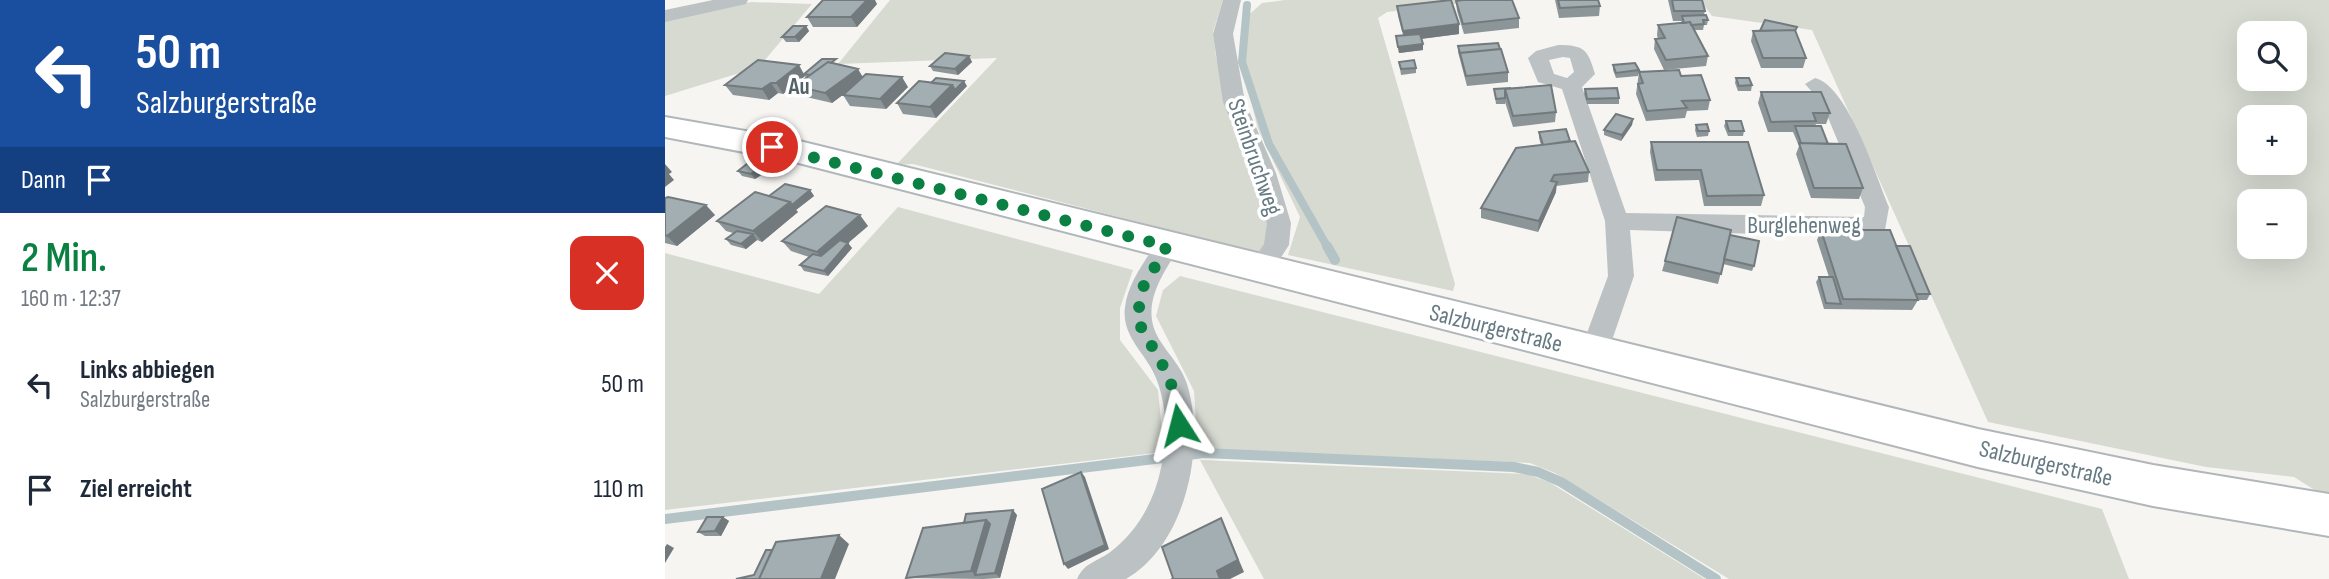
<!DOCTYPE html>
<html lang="de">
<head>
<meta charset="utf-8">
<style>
  body { margin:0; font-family:"Sofia Sans Condensed",sans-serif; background:#f6f6f7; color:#1f2937; height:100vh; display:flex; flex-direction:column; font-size:26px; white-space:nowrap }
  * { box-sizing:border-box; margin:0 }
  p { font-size:23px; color:#747a83 }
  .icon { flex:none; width:38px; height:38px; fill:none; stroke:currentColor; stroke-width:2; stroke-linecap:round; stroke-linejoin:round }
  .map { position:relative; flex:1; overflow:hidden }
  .side { display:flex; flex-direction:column; background:#fff; width:665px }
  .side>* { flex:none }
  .banner { background:#1a4fa0; color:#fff; overflow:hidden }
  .fabs { position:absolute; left:1572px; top:21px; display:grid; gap:14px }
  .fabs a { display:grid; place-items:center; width:70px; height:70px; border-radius:14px; background:#fff; box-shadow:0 7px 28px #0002; font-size:35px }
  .pin { position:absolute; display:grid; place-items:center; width:60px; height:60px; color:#fff; margin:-30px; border:4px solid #fff; border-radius:50%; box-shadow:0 2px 7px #0007 }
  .me { position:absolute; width:77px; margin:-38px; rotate:351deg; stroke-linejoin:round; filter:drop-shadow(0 0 5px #0008) }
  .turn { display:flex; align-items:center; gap:24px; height:147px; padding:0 21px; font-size:32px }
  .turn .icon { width:91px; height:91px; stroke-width:2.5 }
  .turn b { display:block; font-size:49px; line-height:60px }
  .then { display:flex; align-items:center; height:66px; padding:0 21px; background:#0003; gap:14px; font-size:26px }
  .round { display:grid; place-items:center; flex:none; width:74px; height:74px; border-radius:14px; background:#f6f6f7 }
  .summary { display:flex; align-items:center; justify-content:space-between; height:119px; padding:0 21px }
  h1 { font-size:42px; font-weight:600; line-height:52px; color:#0b8043 }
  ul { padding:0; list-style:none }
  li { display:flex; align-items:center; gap:21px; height:105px; padding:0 21px }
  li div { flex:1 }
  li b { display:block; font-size:26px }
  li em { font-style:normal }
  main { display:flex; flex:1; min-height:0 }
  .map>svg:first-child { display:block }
  .green { fill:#d6dad1; fill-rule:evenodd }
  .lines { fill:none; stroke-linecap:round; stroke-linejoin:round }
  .stream-far1 { stroke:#b4c3c5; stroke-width:8 }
  .stream { stroke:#b4c3c5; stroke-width:10 }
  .primary-casing { stroke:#b0b6b9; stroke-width:4 }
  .street { fill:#bcc2c4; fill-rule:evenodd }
  .primary { fill:#fff; fill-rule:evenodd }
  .wall { fill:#8c9699 }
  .shaded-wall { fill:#727a7d }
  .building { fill:#a3aeb2; stroke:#727a7d; stroke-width:2 }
  .route { stroke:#0b8043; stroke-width:12; stroke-dasharray:0 21.6 }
  .labels { text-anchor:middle; stroke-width:7; stroke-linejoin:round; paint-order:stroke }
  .far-quarter-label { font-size:23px; font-weight:bold; fill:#536267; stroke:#fff }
  .street-label { font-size:24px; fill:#657a82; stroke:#fff }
</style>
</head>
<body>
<main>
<section class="side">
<div class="banner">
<div class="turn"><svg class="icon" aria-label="left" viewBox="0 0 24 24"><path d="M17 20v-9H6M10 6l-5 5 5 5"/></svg><div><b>50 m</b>Salzburgerstraße</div></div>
<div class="then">Dann<svg class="icon" aria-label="arrive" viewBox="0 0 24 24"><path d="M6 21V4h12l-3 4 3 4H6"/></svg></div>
</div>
<div class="summary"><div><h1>2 Min.</h1><p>160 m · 12:37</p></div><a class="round" style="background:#d93025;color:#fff"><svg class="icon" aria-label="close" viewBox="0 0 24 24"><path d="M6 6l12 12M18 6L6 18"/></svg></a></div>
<ul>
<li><svg class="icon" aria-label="left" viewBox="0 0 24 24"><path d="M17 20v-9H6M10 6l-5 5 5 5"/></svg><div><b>Links abbiegen</b><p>Salzburgerstraße</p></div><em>50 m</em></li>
<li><svg class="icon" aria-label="arrive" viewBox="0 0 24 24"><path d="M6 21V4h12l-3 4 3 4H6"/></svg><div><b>Ziel erreicht</b></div><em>110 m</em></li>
</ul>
</section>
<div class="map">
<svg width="1664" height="579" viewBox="0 0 1664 579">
  <rect width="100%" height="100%" fill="#f6f5f2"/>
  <path class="green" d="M225 0H558L548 32 551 57 606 218 603 245 593 253 248 164 231 165 332 58 173 64Z
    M620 0H824L722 12 713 18 790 284 788 291 623 255 635 217 593 129 576 61 579 19 597 3Z
    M1035 0H1664V499L1629 477 1541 467 1323 422 1147 30 1047 16ZM1584 33H1629V79H1584ZM1584 117H1629V163H1584ZM1584 201H1629V247H1584Z
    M86 2 147 4 94 67 0 96V18Z
    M233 207 468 270 455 308V340L493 390 499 452 0 510V253L154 294Z
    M515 276 1437 509 1464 579H1064L890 473 865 463 533 449 529 391 491 316 498 290Z
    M535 460 861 474 884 482 1040 579H599Z"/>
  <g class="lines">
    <path class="stream-far1" d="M582 5 577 62 604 144 663 248"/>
    <path class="stream" d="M662 246 670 260
      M0 519 539 453 849 467 873 472 896 482 1051 579"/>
    <defs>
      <path id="primary" d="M0 117 126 139 1313 429 1488 465 1664 494V536L1488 506 1313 467 126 161 0 137Z"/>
    </defs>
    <use href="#primary" class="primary-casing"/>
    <path class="street" d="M48 0H83L81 4 0 22V10Z
      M558 0H576L568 34 580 102 611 173 626 223 624 245 604 276 595 278 586 276 582 269 599 244 602 223 587 173 558 102 548 34Z
      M893 45C920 45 923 50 930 74L917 87 961 213 1199 217 1200 207 1157 103 1140 84 1150 78C1183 86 1211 176 1224 207L1220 230 1188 237 965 230 969 276 943 352 939 360 929 363 919 360 915 352 943 276 940 221 897 89 873 82 863 58 871 51ZM898 57 905 58 909 72 902 78 889 74 884 60Z
      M502 237 511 240 515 246C502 268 483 293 487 320 490 343 513 359 521 381 542 443 522 544 461 579H412C419 563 431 562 444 553 472 532 489 502 496 468 503 441 502 405 491 378 481 353 456 337 460 307 463 282 481 260 493 240Z"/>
    <use href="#primary" class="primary"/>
  </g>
  <path class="wall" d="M890 0H933L935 6 934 16 894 18Z
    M1003 0H1037L1040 11 1039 15 1043 20 1042 25H1039L1038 30H1029L1043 56 1041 66 999 70 989 49 990 39H993L992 35 993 25 1017 23 1016 21H1008Z
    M791 1 854 18V28L799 34 792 11Z
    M212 4 192 27H148L142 17Z
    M732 6 794 34 756 39 758 50 734 53 731 36 738 35 733 16Z
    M141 26 144 31 134 42H121L117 37Z
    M1088 31 1131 33 1141 58 1138 68H1096L1086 41Z
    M793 46 843 72V82L802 86 793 52Z
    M304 56 307 62 293 75 268 71 265 66Z
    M734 62 751 68V73L736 75Z
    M174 65 198 77 243 87 221 109 185 106 178 95 180 93 167 103 137 96 130 86 141 78 140 76 118 94 113 93 104 100 68 95 60 85 139 74Z
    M948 65 974 70 973 76 951 78 948 70Z
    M974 72 1045 100 1043 110 1022 111 1020 118 981 121 971 94Z
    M1071 78 1087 85 1086 91H1073L1070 83Z
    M302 86 271 118 238 114 232 103Z
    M829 89H846L891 112 890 122 848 127 840 102V104H831Z
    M920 89 954 98V104H922L919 94Z
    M1096 92 1165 113 1161 124H1151L1150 126 1198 188 1194 199 1146 198 1131 154 1134 146 1128 132H1103L1093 103Z
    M968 119 967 125 956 141 939 135V130Z
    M1061 121 1079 131 1078 136H1063L1059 126Z
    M1031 125 1044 131 1043 136 1032 137 1030 130Z
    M874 132 905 141 924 172 923 182 891 186V192L873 232 816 218V208L876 145 874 138Z
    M986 142 1099 195 1096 206H1039L1034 180 990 181 985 152Z
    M73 171 101 172 90 179 77 176Z
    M145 190 149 196 131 210 133 212 97 242 92 240 81 249 66 245 61 239 68 233 61 231 52 221 104 196Z
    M0 198 50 215 12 246 0 243Z
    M203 226 183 243 187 248 163 276 139 271 135 265 144 257 126 251 117 241Z
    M1156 230 1231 246 1265 294 1262 300H1253L1247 310 1159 309 1151 282 1154 277H1164L1152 240Z
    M1065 235 1089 266 1087 271 1058 264 1053 284 997 271 1000 261Z
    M352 515 335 578 319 579 241 578Z
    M58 517 64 521 56 536H40L33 532Z"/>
  <path class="shaded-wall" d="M202 0H210L212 4 192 27 186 17Z
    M794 24V34L739 41 738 31Z
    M141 26 144 31 134 42 130 37Z
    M758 44V50L734 53 733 47Z
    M304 56 307 62 293 75 290 69Z
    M134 65 140 76 118 94 111 83Z
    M193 69 199 79 167 103 160 93Z
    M237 77 243 87 221 109 215 99Z
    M299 81 302 86 271 118 265 107 287 85Z
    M106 83 113 93 104 100 97 89Z
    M968 119 967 125 956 141 957 135Z
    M0 164 7 172 4 174 9 180 0 187Z
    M96 166 101 172 90 179 86 174Z
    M892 182 891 192 873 232 874 221Z
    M145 190 149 196 131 210 133 212 97 242 88 231 125 202Z
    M41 205 50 215 12 246 2 236Z
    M195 215 203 226 183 243 187 248 163 276 159 271 160 262 152 252Z
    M88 234 92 240 81 249 76 244Z
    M416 472 420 477 444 549 403 569 399 564Z
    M348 510 352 515 335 578 330 573Z
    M58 517 64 521 56 536 50 531Z
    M556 518 579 572 565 579H555L552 571Z
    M321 520 329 529 310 575 306 571Z
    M174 535 184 544 170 579H156Z
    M2 544 9 548 0 563V547Z"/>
  <path class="building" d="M158 0H202L186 17H142Z
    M786 0 794 24 738 31 732 6Z
    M798 0H847L854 18 798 24 791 1Z
    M893 0H933L935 6 895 8Z
    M1007 0H1037L1040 11H1009Z
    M1041 15 1043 20H1038L1039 24 1026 25 1025 22 1019 23 1017 16Z
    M1100 20 1132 27 1130 31V30L1095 31Z
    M1025 22 1043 56 1001 60 990 39 1000 38 993 25Z
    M128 26H141L130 37H117Z
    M1130 30 1141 58H1098L1088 31Z
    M755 34 758 44 733 47 731 36Z
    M833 43 835 49 795 53 796 57 793 46Z
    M836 49 843 72 801 76 795 53Z
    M280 53 304 56 290 69 265 66Z
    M157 59H171L166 63 163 62 145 75 139 74Z
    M93 60 134 65 111 83H106L97 89 60 85Z
    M749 60 751 68 736 69 734 62Z
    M163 62 193 69 160 93 130 86Z
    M970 63 974 70 951 73 948 65Z
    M1014 70 1016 76 1036 75 1045 100 1017 101 1022 108 982 111 973 84 978 83 974 72Z
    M201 74 237 77 215 99 178 95Z
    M271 78 299 81 290 90 287 85 266 83Z
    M1071 78H1084L1087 85 1074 86Z
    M254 81 287 85 265 107 232 103Z
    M886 85 891 112 848 116 840 89Z
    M846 88 840 89V98L831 99 829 89Z
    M952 88 954 98 922 99 920 89Z
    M1096 92H1156L1165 113H1148L1151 121 1106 122Z
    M951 114 968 119 957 135 939 130Z
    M1061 121H1076L1079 131H1064Z
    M1042 124 1044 131H1033L1031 125Z
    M1130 126H1156L1163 144 1136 143Z
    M901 129 905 141 878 145 874 132Z
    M910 141 924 172 889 175 886 181 892 182 874 221 816 208 851 148Z
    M986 142H1083L1099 195 1042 196 1036 170H992Z
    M1134 143 1181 144 1198 188H1149Z
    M83 163 96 166 86 174 73 171Z
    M120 184 145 190 127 205 125 202 104 196Z
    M90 192 125 202 88 231 52 221Z
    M3 197 41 205 2 236 0 235V198Z
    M161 206 195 215 152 252 117 241Z
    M1012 217 1066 230 1056 274 1000 261Z
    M1156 230H1225L1253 300 1178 299Z
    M72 231 88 234 76 244 61 239Z
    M1065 235 1094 241 1089 266 1059 259Z
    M175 240 183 243 159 271 135 265 148 254 156 256Z
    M1231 246H1245L1265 294H1251Z
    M1154 277H1168L1176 304 1161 303Z
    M416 472 440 545 399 564 377 489Z
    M348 510 330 573 310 575 325 524 321 520 299 523 301 514Z
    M42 517H58L50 531 33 532Z
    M556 518 573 560 552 571 555 579H507L508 578 497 547Z
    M321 520 306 571 241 578 258 528Z
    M174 535 156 579H94L111 542Z
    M101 550H107L94 579H71L89 575Z"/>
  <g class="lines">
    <path class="route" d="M107 147 502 246 477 289 472 320 505 378 514 425"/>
  </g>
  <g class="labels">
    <g class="far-quarter-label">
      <text x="134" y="94">Au</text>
    </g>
    <g class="street-label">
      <text transform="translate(590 157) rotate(71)" y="8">Steinbruchweg</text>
      <text x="1139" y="233">Burglehenweg</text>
      <text transform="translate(831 328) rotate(14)" y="8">Salzburgerstraße</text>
      <text transform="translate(1381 463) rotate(13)" y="8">Salzburgerstraße</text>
    </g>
  </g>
</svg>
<div class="fabs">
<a><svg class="icon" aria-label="search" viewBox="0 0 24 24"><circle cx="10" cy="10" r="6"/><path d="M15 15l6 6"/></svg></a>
<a>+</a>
<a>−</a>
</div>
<div class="pin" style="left:107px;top:147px;background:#d93025"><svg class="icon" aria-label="arrive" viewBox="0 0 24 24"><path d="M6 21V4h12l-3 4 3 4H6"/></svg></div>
<svg class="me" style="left:514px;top:425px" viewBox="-20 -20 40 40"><path d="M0-17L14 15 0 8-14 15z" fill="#0b8043" stroke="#fff" stroke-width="4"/></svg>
</div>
</main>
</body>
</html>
